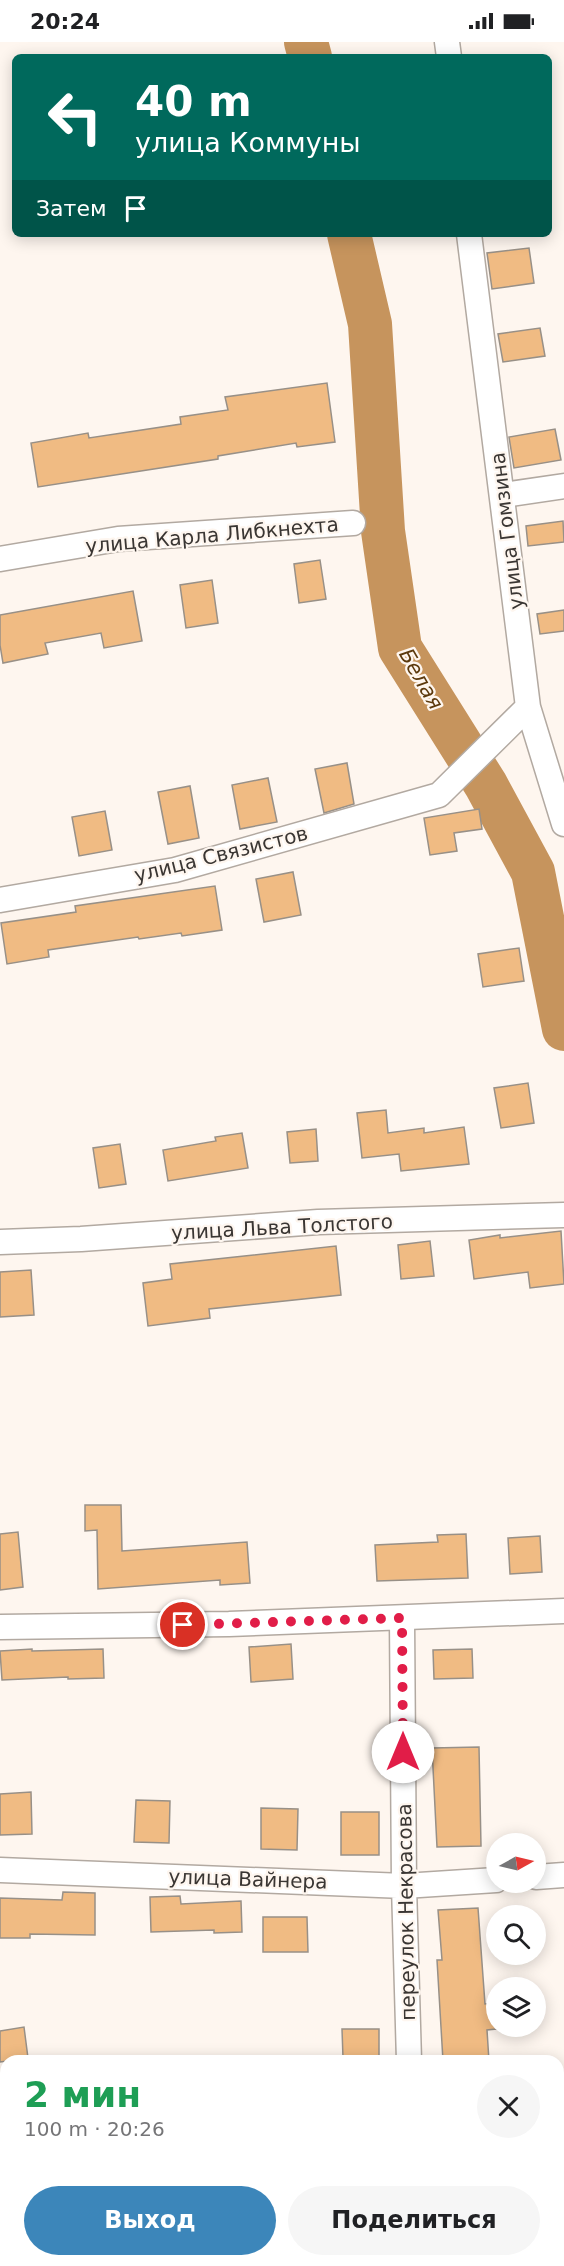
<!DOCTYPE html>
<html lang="ru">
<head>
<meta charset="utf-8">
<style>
  body { margin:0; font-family:"DejaVu Sans",sans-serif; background:#f6f6f6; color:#202124; height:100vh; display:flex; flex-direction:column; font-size:22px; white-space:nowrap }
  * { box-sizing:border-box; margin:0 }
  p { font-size:20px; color:#757577 }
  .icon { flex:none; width:33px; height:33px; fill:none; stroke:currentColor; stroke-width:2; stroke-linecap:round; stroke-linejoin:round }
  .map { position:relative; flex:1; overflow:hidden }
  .drawer { position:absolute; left:0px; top:2013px; width:564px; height:212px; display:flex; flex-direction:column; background:#fff; border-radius:18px 18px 0 0; box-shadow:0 3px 15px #0003 }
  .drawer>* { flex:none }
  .banner { position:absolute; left:12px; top:12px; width:540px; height:183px; border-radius:9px; box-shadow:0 3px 15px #0003; background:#00695c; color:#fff; overflow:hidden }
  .needle { width:39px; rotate:82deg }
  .controls { position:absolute; left:486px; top:1791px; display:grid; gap:12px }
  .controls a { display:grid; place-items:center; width:60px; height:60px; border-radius:50%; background:#fff; box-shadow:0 3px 15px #0003; font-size:30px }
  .pin { position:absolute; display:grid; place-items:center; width:51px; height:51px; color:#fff; margin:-26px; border:3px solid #fff; border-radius:50%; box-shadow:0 2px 6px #0007 }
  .me { position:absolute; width:66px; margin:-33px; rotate:0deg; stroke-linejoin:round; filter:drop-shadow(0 0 4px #0008) }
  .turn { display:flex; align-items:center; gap:21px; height:126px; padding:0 24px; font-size:27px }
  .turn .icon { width:78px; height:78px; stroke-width:2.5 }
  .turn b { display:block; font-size:42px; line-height:51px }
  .then { display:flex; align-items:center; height:57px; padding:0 24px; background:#0003; gap:12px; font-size:22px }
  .round { display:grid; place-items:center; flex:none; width:63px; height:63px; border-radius:32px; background:#f6f6f6 }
  .headline { display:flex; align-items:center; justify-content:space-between; height:102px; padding:0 24px }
  h1 { font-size:36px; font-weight:800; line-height:45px; color:#1e9e55 }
  .cta { display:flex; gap:12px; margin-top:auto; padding:12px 24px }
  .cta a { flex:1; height:69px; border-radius:36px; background:#3c86ba; color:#fff; font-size:24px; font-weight:800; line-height:69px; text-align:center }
  .cta a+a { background:#f6f6f6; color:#202124 }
  .status { display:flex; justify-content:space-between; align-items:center; height:42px; padding:0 30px; background:#fff; direction:ltr }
  .status svg { height:16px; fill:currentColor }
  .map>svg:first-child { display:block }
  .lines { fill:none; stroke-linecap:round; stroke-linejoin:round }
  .river { stroke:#c6945d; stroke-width:44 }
  .building { fill:#f0bb83; stroke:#989087; stroke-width:1.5 }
  .street-casing { stroke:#b2a9a1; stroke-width:27 }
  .street { stroke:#fff; stroke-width:24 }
  .route { stroke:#e11d48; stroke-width:10; stroke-dasharray:0 18 }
  .labels { text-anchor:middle; stroke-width:4.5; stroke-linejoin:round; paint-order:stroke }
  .street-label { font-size:20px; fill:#3a3633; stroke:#fef6ef }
  .water-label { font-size:21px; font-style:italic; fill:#5c390d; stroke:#fef6ef }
</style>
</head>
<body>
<div class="status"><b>20:24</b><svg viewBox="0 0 49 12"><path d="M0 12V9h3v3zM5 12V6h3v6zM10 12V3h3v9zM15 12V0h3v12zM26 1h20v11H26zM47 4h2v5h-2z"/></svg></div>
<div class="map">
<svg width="564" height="2224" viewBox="0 0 564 2224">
  <rect width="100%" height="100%" fill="#fef6ef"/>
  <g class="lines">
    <path class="river" d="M306 0 310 15
      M349 192 370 282 383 489 400 606 486 743 533 830 564 987"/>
  </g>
  <path class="building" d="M529 206 534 241 492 247 487 211Z
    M540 286 545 314 503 320 498 292Z
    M327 341 335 400 297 405 296 401 218 414V417L38 445 31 401 88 391 89 396 181 382 180 375 228 368 225 355Z
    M555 387 561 418 514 426 509 395Z
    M563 479 564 500 528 504 526 484Z
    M320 518 326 557 299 561 294 522Z
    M212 538 218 581 186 586 180 543Z
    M133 549 142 599 104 606 101 591 45 601 48 612 3 621 0 603V573Z
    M564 568V589L540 592 537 572Z
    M347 721 354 762 324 771 315 727Z
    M268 736 277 780 240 787 232 743Z
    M190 744 199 796 168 802 158 750Z
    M479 767 482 787 454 791 457 809 430 813 424 776Z
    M105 769 112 808 79 814 72 775Z
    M293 830 301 873 264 880 256 837Z
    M215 844 222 888 182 894 181 891 139 897 138 895 48 908 49 915 7 922 1 881 76 870 75 864Z
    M519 906 524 939 483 945 478 912Z
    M528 1041 534 1081 501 1086 494 1046Z
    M386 1068 388 1091 424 1086V1091L464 1085 469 1122 401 1129 399 1112 362 1116 357 1071Z
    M316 1087 318 1119 290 1121 287 1090Z
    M242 1091 248 1126 168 1139 163 1108 216 1099 215 1095Z
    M120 1102 126 1142 99 1146 93 1106Z
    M561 1189 564 1242 530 1246 528 1230 474 1237 469 1198 500 1193V1196Z
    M430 1199 434 1234 401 1237 398 1203Z
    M336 1204 341 1253 209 1267 210 1276 148 1284 143 1241 172 1237 170 1222Z
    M31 1228 34 1273 0 1275V1230Z
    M85 1463H121L122 1509 247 1500 250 1541 220 1543V1538L98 1547 97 1488 85 1489Z
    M18 1490 23 1545 0 1548V1492Z
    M466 1492 468 1536 377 1539 375 1503 438 1500 437 1493Z
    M540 1494 542 1530 510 1532 508 1496Z
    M291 1602 293 1637 251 1640 249 1605Z
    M32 1607V1609L103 1607 104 1636 68 1637V1635L2 1638 0 1609Z
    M472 1607 473 1636 434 1637 433 1608Z
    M479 1705 481 1804 437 1805 432 1706Z
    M31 1750 32 1792 0 1793V1752Z
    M136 1758 170 1759 169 1801 134 1800Z
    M261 1766 298 1767 297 1808 261 1807Z
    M341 1770H379V1813H341Z
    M63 1850 95 1851V1893L30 1892V1896H0V1856L62 1858Z
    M180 1854 181 1862 241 1859 242 1890 214 1891V1888L151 1890 150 1855Z
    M478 1866 485 1962 494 1961 496 1987 487 1988 489 2019H443L437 1918H442L438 1868Z
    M263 1875H307L308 1910H263Z
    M24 1985 28 2016 0 2020V1989Z
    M342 1987H379V2015L343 2016Z"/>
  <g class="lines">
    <defs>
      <path id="street" d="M447 0 449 15
        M469 192 528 665 564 782
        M503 453 564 444
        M0 517 118 497 353 481
        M0 858 175 828 439 753 528 665
        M0 1200 81 1197 318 1180 564 1173
        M402 1577 404 1844 409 2019
        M0 1585 229 1582 564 1569
        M0 1828 404 1844 496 1838
        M536 1835 564 1833
        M414 2218V2224"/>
    </defs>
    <use href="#street" class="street-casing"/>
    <use href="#street" class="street"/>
  </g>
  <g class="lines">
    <path class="route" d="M183 1583 402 1576 403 1710"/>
  </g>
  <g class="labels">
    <g class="street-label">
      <text transform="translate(507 489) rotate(-97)" y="7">улица Гомзина</text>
      <text transform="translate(212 493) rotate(-5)" y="7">улица Карла Либкнехта</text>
      <text transform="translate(221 812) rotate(-14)" y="7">улица Связистов</text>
      <text transform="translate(282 1185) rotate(-3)" y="7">улица Льва Толстого</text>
      <text transform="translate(248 1837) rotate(2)" y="7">улица Вайнера</text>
      <text transform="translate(406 1870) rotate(-91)" y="7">переулок Некрасова</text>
    </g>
    <g class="water-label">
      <text transform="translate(421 637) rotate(60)" y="7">Белая</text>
    </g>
  </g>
</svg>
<div class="controls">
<a><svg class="needle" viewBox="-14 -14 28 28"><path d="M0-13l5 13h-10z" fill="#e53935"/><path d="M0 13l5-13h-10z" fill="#757577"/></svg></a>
<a><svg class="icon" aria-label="search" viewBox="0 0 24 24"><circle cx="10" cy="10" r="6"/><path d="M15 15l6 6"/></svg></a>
<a><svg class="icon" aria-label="layers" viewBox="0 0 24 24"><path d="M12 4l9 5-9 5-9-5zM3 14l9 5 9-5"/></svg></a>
</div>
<div class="pin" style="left:183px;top:1583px;background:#d93025"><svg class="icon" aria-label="arrive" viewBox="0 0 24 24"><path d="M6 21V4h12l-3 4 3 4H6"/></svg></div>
<svg class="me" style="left:403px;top:1710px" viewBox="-20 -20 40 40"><circle r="19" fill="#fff"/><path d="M0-13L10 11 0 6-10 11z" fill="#e11d48"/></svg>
<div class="banner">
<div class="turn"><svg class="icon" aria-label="left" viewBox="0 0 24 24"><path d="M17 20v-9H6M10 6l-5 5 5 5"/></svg><div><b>40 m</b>улица Коммуны</div></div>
<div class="then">Затем<svg class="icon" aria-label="arrive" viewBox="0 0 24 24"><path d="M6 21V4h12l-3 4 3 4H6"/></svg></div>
</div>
<section class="drawer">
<div class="headline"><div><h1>2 мин</h1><p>100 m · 20:26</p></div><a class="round"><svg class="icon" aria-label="close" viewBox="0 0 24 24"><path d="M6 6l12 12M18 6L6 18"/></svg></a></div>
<div class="cta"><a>Выход</a><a>Поделиться</a></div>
</section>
</div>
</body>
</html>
